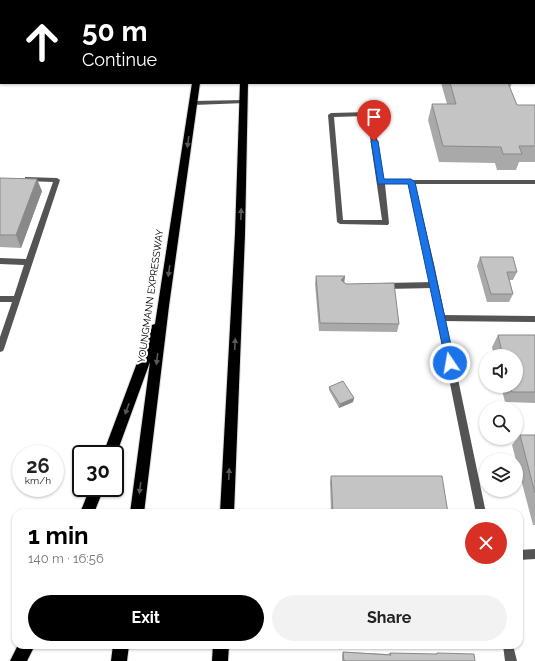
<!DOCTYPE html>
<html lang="en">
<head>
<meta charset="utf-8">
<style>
  body { margin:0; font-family:Raleway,sans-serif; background:#f2f2f2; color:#222; height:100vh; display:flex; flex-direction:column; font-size:15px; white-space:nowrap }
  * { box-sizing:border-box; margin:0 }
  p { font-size:13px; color:#767676 }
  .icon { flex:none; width:22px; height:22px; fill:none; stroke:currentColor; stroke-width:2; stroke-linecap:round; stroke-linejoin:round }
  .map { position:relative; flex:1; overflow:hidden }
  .sheet { position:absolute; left:12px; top:509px; width:511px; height:140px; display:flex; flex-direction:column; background:#fff; border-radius:12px; box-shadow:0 1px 3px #0004 }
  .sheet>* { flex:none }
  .hud { position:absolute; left:0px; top:0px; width:535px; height:84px; box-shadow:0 1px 3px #0004; background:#000; color:#fff; overflow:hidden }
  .tools { position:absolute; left:479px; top:349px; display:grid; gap:8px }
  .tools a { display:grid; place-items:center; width:44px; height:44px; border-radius:50%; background:#fff; box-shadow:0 1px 3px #0004; font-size:20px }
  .speed { position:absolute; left:12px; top:445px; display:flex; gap:8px; font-size:20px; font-weight:700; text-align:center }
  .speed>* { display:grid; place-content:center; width:52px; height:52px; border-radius:50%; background:#fff; box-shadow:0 1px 3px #0004; line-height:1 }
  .speed small { font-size:10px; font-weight:400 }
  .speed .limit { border:2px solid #111; border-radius:6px; background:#fff; color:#111 }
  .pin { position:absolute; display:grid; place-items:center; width:34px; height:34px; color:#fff; margin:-41px -17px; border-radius:50% 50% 50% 0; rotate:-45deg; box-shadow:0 0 4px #0007 }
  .pin .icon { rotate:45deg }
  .me { position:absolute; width:44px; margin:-22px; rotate:348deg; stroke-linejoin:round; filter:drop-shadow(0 0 3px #0008) }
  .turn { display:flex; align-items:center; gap:14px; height:84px; padding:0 16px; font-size:18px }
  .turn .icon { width:52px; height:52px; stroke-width:2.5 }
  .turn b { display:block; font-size:28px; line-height:34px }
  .round { display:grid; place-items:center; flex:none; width:42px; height:42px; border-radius:21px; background:#f2f2f2 }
  .summary { display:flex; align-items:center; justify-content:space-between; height:68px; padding:0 16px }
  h1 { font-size:24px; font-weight:700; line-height:30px; color:#000 }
  .cta { display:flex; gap:8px; margin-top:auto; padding:8px 16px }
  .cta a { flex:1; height:46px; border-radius:24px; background:#000; color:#fff; font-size:16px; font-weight:700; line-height:46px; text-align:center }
  .cta a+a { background:#f2f2f2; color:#222 }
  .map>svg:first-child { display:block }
  .green { fill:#dbdbdb }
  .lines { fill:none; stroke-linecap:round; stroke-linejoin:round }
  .highway-casing { stroke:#dbdbdb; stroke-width:2 }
  .lane { fill:#545454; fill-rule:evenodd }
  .street { fill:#545454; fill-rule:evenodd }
  .highway { fill:#000; fill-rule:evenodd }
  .wall { fill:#a9a9a9 }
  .shaded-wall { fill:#898989 }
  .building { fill:#c4c4c4; stroke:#898989 }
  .oneway { fill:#595959 }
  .route { fill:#1a73e8; stroke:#114b97 }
  .labels { text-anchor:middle; stroke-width:4; stroke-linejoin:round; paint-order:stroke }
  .street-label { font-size:10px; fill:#000; stroke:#fff }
</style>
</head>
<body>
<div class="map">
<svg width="535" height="661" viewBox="0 0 535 661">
  <rect width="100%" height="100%" fill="#fff"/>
  <path class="green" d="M299 0H535V25L534 1Z"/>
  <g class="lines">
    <defs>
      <path id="highway" d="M202 0H210V1H202Z
        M241 0H249V1H241Z
        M192 83H200L169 306 144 513H130L150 362 115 458V454H103L150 328 152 325 155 324Z
        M240 83H248L245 234 234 513H220L235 234Z
        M90 488H104L94 513H80Z
        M18 645H35L27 661H10Z
        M113 645H129L127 661H111Z
        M213 645H229L228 661H212Z"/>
    </defs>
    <use href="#highway" class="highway-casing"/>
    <path class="lane" d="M130 0H134V1H130Z
      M0 71H1V75H0Z
      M244 100 246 101V103L193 105 190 103 193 101Z
      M370 112 373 114 384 180H535V184H415L434 264 430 267 427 266 408 184H385L389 223 388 225 340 224 337 222 328 115 331 113ZM367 116 382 220H343L334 117Z
      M25 177 57 178 60 180 4 349 3 351 0 352V337L12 302H0V296H14L24 265 0 264V258L26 259 53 182 27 181H25Z
      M434 282 438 285 434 288 385 289 381 286 385 283Z
      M441 315 535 316V322L441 321 438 320 437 318 438 316Z
      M535 549V559L519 560V550Z"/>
    <path class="street" d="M430 261 434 264 486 513H476L426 264Z
      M503 645H513L517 661H505Z"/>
    <use href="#highway" class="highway"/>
  </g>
  <path class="wall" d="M0 0H116L115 1H1V67H0Z
    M441 83H512L510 88 517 105H535V162H519L516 170H497L495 163 439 162 428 120 432 104H447Z
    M0 178 42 191 21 248 0 247Z
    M480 257 517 272 513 280H509L513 294 509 302H487L477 266Z
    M316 276H345L344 282 399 324 397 332 319 331 315 284Z
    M498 335H535V403L505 402 501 386H516V356H494L492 347Z
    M329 387 354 398 353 402 339 408 329 390Z
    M520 435H535V525H533L512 445Z
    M331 476 448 513H331L330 482Z
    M343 652 388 654 390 653 435 654 437 653 475 661H342V655Z"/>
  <path class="shaded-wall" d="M106 0H116L115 1H106Z
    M1 46V58L0 55V48Z
    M37 179 42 191 21 248 16 235Z
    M345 276 344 284 341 280Z
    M354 398 353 402 339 408 340 404Z"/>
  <path class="building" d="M3 0H25V1H2Z
    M89 0H106V1H88Z
    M1 4V46L0 48V5Z
    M450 83H508L517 105H535V146H519L522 154H503L501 147 443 146 432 104H456Z
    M0 178 37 179 16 235H0Z
    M480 257H513L517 272H507L513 294H491Z
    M316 276H345L341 280 346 284 394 283 399 324 320 323Z
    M498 335H535V392H512L510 386H516V356H503Z
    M343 381 354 398 340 404 329 387Z
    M520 435H535V493Z
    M331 476H442L448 513H333Z
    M343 652 391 655 390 653 437 654V653L474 654 475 661H344Z"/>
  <defs><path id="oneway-solid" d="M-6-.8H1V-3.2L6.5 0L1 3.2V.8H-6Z"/></defs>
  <g class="oneway">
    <use href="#oneway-solid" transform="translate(188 142) rotate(98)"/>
    <use href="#oneway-solid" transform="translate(241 214) rotate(-88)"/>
    <use href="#oneway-solid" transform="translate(169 271) rotate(98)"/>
    <use href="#oneway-solid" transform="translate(235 344) rotate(-87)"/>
    <use href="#oneway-solid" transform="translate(157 359) rotate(97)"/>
    <use href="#oneway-solid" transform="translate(127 409) rotate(110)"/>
    <use href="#oneway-solid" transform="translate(229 474) rotate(-87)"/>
    <use href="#oneway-solid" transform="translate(140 488) rotate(97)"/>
  </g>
  <path class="route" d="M374 139 378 141 384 179H411L415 182 455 363 454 365H447L446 363 408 184H378L371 141Z"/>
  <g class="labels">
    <g class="street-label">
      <text transform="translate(150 296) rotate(-82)" y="4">YOUNGMANN EXPRESSWAY</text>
    </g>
  </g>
</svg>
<div class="tools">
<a><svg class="icon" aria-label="sound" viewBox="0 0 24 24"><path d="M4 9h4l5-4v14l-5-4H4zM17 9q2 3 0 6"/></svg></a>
<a><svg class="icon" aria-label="search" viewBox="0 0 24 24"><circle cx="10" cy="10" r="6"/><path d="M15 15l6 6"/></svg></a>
<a><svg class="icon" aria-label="layers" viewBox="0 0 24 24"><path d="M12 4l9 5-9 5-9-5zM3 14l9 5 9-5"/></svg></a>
</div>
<div class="speed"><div>26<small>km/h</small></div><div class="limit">30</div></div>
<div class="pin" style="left:374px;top:141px;background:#d93025"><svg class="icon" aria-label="arrive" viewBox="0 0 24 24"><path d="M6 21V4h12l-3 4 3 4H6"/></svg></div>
<svg class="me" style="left:450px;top:363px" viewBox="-20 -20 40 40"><circle r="17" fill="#1a73e8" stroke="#fff" stroke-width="3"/><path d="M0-11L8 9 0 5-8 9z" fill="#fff"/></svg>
<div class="hud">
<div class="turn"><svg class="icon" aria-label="ahead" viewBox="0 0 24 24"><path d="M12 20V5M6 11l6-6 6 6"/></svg><div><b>50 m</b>Continue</div></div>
</div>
<section class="sheet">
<div class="summary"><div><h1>1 min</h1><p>140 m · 16:56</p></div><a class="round" style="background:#d93025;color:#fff"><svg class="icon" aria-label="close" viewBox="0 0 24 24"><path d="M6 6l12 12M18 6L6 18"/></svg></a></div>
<div class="cta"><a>Exit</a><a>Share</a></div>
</section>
</div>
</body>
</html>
